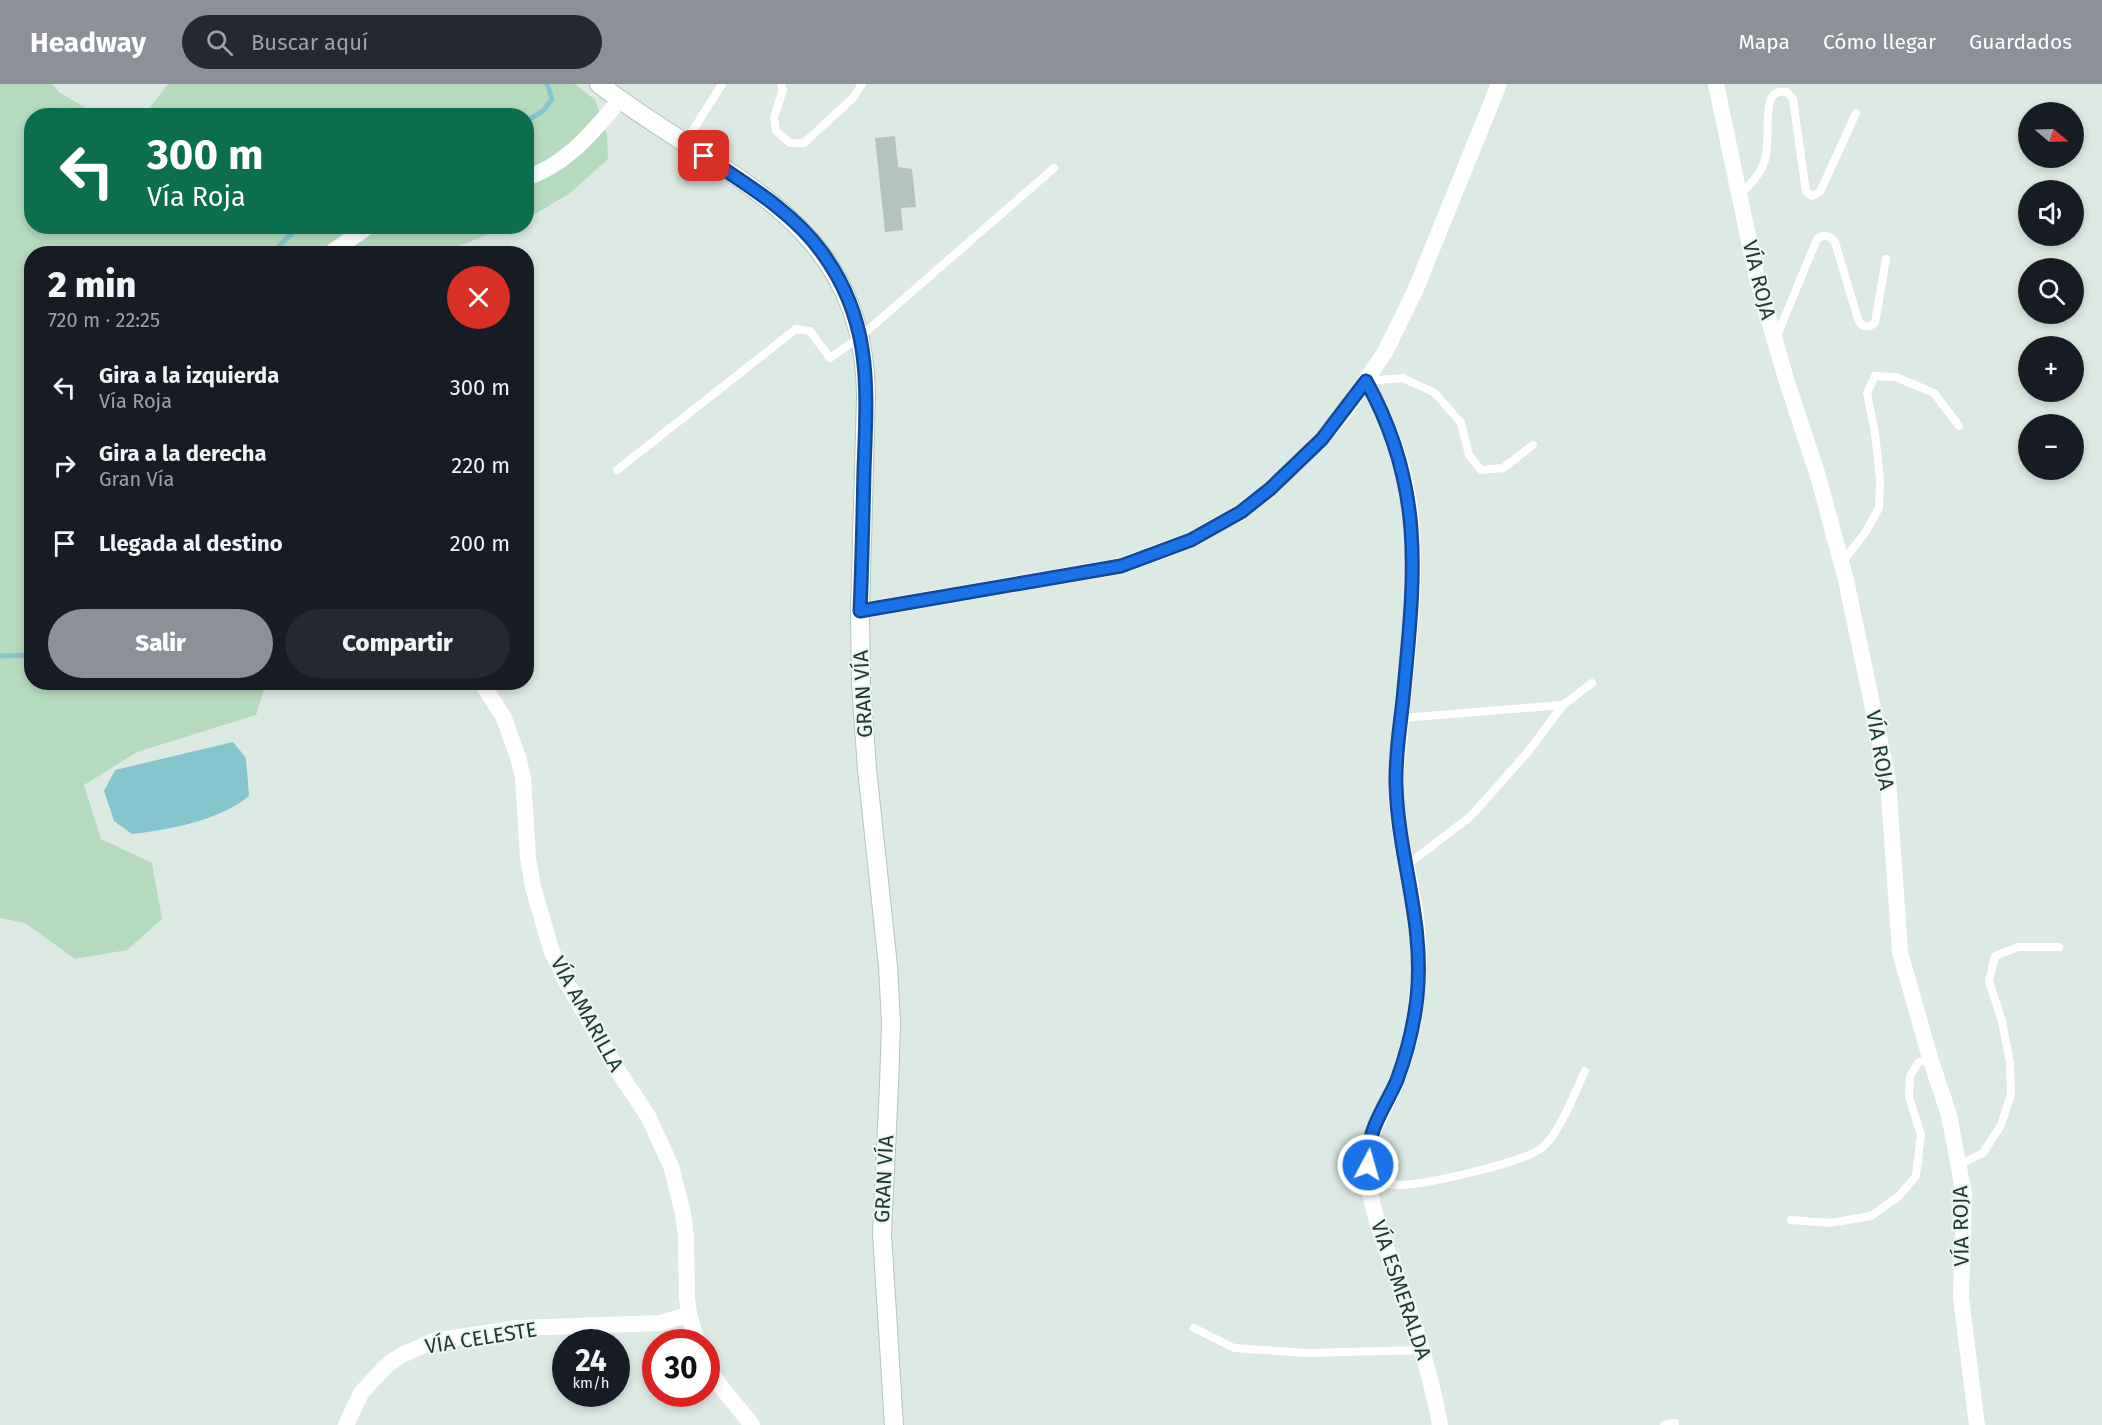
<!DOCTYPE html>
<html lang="es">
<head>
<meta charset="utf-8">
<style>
  body { margin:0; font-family:"Fira Sans",sans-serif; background:#242831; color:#f1f3f6; height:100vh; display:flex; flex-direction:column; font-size:22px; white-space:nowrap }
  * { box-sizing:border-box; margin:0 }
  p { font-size:20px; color:#9ea1a6 }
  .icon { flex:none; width:33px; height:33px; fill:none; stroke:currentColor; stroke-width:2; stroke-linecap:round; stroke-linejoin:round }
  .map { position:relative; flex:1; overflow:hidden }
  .sheet { position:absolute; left:24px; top:162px; width:510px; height:444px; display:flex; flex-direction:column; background:#171b24; border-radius:24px; box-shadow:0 3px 9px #0003 }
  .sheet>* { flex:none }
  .guide { position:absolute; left:24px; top:24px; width:510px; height:126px; border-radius:24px; box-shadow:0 3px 9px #0003; background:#0b6e4f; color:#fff; overflow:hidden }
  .needle { width:39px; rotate:109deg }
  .controls { position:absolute; left:2018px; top:18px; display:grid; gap:12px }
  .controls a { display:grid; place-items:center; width:66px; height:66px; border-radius:50%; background:#171b24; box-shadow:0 3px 9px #0003; font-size:30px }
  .speed { position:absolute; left:552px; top:1245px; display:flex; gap:12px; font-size:30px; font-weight:700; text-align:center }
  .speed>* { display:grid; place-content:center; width:78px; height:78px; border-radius:50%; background:#171b24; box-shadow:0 3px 9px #0003; line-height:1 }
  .speed small { font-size:15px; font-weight:400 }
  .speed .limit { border:9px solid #d22; background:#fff; color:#111 }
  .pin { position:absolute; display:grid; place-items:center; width:51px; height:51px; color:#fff; margin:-26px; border-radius:12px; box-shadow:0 3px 9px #0006 }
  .me { position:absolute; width:66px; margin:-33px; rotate:6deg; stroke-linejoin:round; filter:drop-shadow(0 0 4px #0008) }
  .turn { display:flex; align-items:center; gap:21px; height:126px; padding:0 24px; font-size:27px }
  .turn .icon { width:78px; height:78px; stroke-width:2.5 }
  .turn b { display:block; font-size:42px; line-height:51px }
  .round { display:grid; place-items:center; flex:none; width:63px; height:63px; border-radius:32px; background:#242831 }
  .summary { display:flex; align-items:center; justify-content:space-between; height:102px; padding:0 24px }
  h1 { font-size:36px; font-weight:800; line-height:45px }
  .button { display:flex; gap:12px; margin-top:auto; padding:12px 24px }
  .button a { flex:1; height:69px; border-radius:36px; background:#8c9099; color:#fff; font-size:24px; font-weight:800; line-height:69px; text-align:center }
  .button a+a { background:#242831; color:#f1f3f6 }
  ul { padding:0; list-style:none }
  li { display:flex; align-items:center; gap:18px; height:78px; padding:0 24px }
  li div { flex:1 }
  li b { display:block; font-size:22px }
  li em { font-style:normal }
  header { display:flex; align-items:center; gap:36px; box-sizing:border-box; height:84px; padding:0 30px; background:#8c9099; color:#fff }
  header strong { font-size:28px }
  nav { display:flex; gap:33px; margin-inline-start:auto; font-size:21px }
  .search { width:420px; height:54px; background:#242831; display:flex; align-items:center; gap:15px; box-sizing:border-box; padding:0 21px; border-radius:33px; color:#9ea1a6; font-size:22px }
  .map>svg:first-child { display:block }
  .green { fill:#b6dabe }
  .water { fill:#85c5ce }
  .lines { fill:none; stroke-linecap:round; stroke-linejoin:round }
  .stream { stroke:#85c5ce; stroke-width:5 }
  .building { fill:#b3c3bc }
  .secondary-casing { stroke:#b1c8bf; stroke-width:20 }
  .lane { stroke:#fff; stroke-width:8 }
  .street { stroke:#fff; stroke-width:16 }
  .secondary { stroke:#fff; stroke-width:18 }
  .route-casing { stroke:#114b97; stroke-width:15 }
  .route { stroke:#1a73e8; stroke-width:10 }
  .labels { text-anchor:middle; stroke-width:4.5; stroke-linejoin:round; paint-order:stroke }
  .street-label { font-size:21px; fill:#1f3830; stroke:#edf6f1 }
</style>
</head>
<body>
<header>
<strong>Headway</strong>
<div class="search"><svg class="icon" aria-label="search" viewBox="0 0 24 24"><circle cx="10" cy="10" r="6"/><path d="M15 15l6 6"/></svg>Buscar aquí</div>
<nav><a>Mapa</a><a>Cómo llegar</a><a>Guardados</a></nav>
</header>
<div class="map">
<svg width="2102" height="1341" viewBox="0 0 2102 1341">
  <rect width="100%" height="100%" fill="#dde9e3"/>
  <path class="green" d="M0 0H52L60 9 98 31 32 32V142L507 143 442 169 32 170V598L266 599 256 631 137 668 84 701 101 755 152 779 162 835 127 866 75 875 25 839 0 834Z
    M168 0H575L595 16 607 51 608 75 570 109 527 135 526 32H120L144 31Z"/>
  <path class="water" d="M233 658 246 674 249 712C221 736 168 746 132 750L114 737 104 707 115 686Z"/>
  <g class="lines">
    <path class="stream" d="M526 37 543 27 552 15 547 0
      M271 170 299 142
      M0 572 32 571"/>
  </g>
  <path class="building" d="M895 52 898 83 912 85 916 123 901 124 903 146 885 148 875 54Z"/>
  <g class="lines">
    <defs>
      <path id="secondary" d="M599 0C720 94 865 132 866 313L860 527 861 600 867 685 888 882 891 939 889 1001 882 1149 894 1341"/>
    </defs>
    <use href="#secondary" class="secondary-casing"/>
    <path class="lane" d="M781 0 783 6 774 33 776 47 790 59H804L853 14 862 0
      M685 59 722 0
      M1739 110C1751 101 1760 91 1765 76 1770 59 1765 29 1771 15 1774 8 1780 7 1787 8L1793 15 1806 108 1812 112 1820 108 1856 29
      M1776 254 1817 155C1824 150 1830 151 1835 158L1858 235C1861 243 1868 245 1875 239L1886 175
      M1366 297 1403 294 1435 309 1461 339 1469 371 1481 386 1503 384 1533 361
      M617 386 796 245 810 247 830 274 860 253 1054 84
      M1842 478 1865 449 1879 424 1880 395 1875 349 1867 309 1875 292 1896 293 1934 309 1959 342
      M1401 634 1563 621 1592 599
      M1407 781 1471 732 1527 669 1563 621
      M1959 1081 1983 1069 2001 1041 2011 1010 2010 979 2002 937 1989 897 1995 872 2018 863H2059
      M1369 1098C1379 1099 1391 1101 1401 1101 1427 1100 1524 1079 1543 1063 1560 1048 1575 1008 1585 987
      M1791 1136 1830 1139 1871 1132 1899 1112 1916 1092 1921 1051 1909 1013 1910 992 1918 979 1930 974
      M1194 1244 1234 1264 1307 1269 1422 1266
      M1664 1341 1675 1339"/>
    <path class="street" d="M1716 0 1757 195 1787 298 1818 392 1846 496 1888 696 1900 868 1930 974 1949 1031 1964 1110 1961 1213 1977 1341
      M526 94C568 80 592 48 620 16
      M329 170 369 142
      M1366 297C1387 335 1403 375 1409 419 1419 488 1408 564 1401 634 1400 655 1396 677 1396 698 1395 742 1409 784 1415 826 1419 855 1420 884 1417 912 1414 941 1407 970 1397 996 1384 1029 1368 1045 1368 1082 1368 1128 1389 1169 1404 1211 1419 1253 1432 1297 1440 1341
      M860 527 1121 482 1191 456 1241 428 1270 405 1322 355 1345 327 1385 268 1415 207 1499 0
      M481 598 504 634 518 673 523 694 528 774 533 803 551 865 564 894 618 987 648 1032 671 1082 683 1129 686 1153 687 1213 689 1230 697 1258
      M706 1281 718 1299 752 1341
      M346 1341 361 1309 386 1282 400 1272 433 1257 518 1244 661 1239 689 1230"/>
    <use href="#secondary" class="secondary"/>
  </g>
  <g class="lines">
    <defs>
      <path id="route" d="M704 72C745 100 791 126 821 167 873 237 867 304 864 386 863 433 862 480 860 527L1121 482 1191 456 1241 428 1270 405 1322 355 1366 297C1427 406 1414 497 1403 615 1400 643 1395 673 1396 701 1398 774 1425 837 1417 913 1414 941 1407 969 1397 996 1390 1013 1376 1034 1372 1050 1369 1060 1369 1071 1368 1081"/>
    </defs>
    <use href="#route" class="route-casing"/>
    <use href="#route" class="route"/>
  </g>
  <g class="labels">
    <g class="street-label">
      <text transform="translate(1759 196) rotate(76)" y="7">VÍA ROJA</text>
      <text transform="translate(863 610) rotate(-93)" y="7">GRAN VÍA</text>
      <text transform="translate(1880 666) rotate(80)" y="7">VÍA ROJA</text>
      <text transform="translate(587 930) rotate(61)" y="7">VÍA AMARILLA</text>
      <text transform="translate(884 1095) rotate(-87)" y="7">GRAN VÍA</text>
      <text transform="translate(1961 1142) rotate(-91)" y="7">VÍA ROJA</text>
      <text transform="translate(1401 1206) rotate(71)" y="7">VÍA ESMERALDA</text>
      <text transform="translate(481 1254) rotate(-9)" y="7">VÍA CELESTE</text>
    </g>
  </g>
</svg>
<div class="controls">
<a><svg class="needle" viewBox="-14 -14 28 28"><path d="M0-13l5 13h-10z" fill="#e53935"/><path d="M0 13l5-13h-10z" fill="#9ea1a6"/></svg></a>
<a><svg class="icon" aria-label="sound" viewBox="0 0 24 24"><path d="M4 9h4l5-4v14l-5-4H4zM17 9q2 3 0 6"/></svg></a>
<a><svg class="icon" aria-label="search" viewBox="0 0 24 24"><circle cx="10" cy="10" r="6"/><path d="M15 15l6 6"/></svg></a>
<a>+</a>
<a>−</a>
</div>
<div class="speed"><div>24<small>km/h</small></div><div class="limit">30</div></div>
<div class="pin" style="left:704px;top:72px;background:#d93025"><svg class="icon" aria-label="arrive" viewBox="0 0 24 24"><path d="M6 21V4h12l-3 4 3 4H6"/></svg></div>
<svg class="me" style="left:1368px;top:1081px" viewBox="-20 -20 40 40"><circle r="17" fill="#1a73e8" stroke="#fff" stroke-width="3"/><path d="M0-11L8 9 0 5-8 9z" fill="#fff"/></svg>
<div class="guide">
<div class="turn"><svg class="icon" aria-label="left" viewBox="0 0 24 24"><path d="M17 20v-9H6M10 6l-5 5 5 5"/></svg><div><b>300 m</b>Vía Roja</div></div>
</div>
<section class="sheet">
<div class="summary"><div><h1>2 min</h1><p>720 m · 22:25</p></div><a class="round" style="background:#d93025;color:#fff"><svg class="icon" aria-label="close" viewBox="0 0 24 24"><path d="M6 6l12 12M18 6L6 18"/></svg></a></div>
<ul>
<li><svg class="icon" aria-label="left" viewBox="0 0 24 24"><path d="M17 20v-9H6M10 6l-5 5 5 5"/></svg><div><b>Gira a la izquierda</b><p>Vía Roja</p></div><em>300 m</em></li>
<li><svg class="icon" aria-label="right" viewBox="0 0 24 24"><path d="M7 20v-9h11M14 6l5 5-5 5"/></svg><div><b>Gira a la derecha</b><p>Gran Vía</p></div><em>220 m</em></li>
<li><svg class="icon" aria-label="arrive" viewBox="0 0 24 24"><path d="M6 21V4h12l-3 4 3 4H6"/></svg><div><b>Llegada al destino</b></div><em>200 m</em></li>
</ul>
<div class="button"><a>Salir</a><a>Compartir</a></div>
</section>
</div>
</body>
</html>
